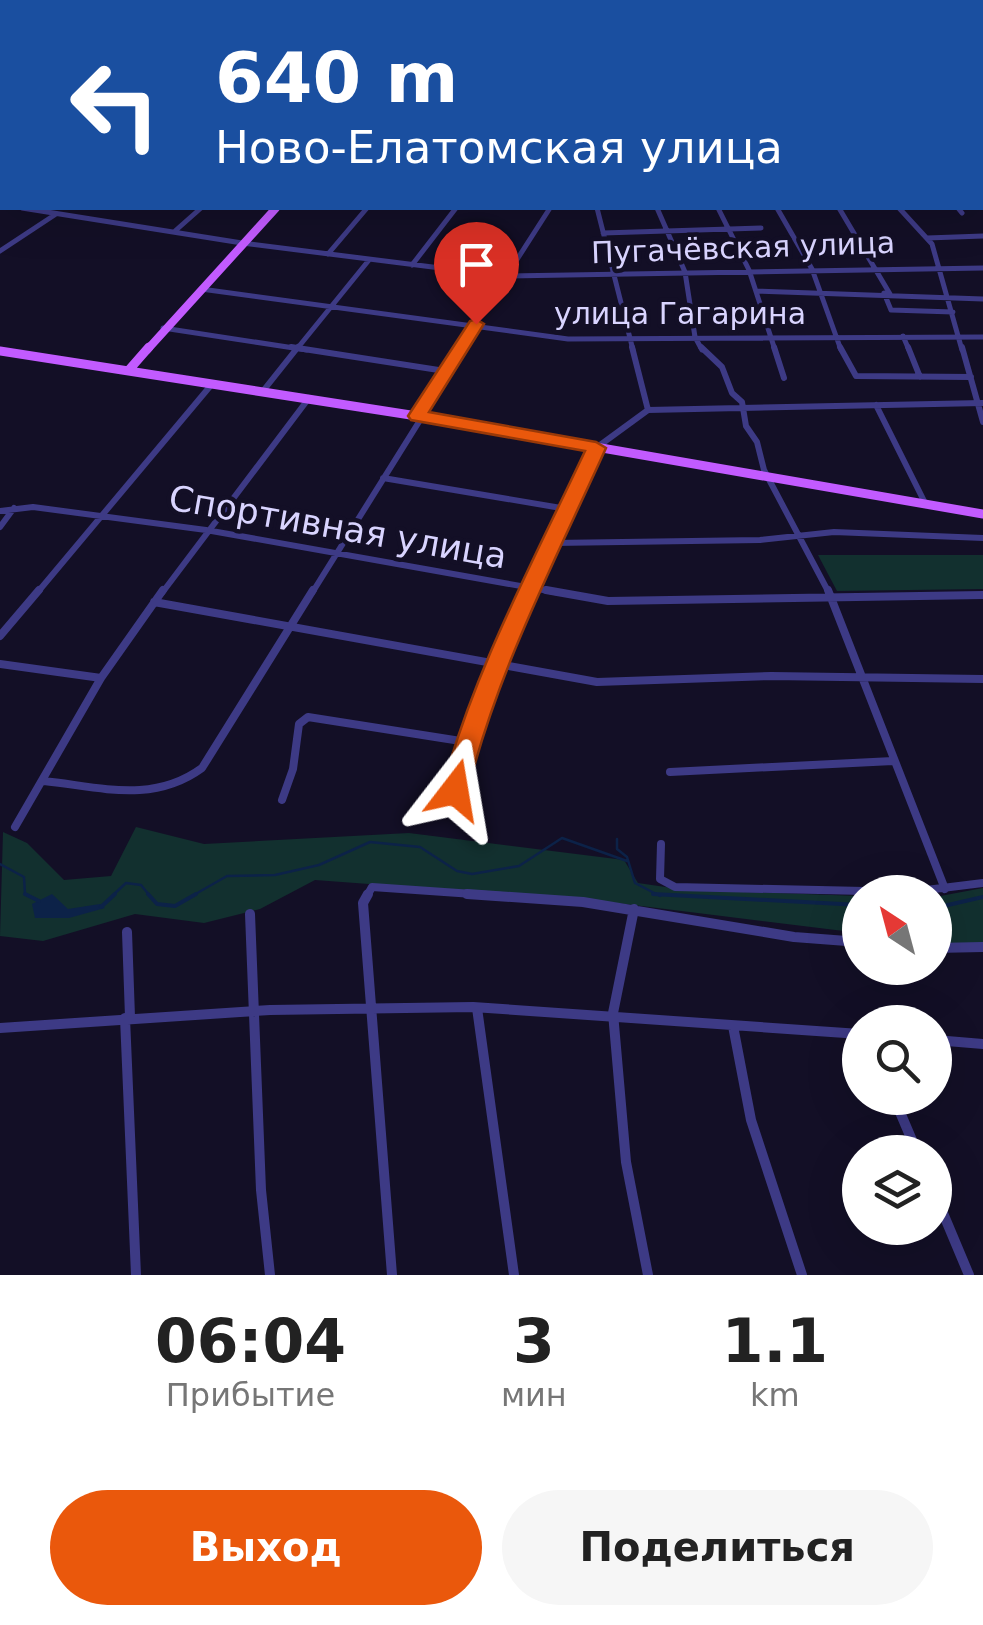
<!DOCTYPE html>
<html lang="ru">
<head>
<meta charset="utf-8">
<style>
  body { margin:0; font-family:"DejaVu Sans",sans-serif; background:#f6f6f6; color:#222; height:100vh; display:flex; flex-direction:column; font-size:38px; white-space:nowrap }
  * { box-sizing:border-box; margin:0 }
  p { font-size:32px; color:#767676 }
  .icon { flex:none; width:55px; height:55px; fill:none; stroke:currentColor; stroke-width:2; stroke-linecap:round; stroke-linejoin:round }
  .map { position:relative; height:1275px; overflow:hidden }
  .drawer { display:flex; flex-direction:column; background:#fff; flex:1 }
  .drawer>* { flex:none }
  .guide { position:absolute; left:0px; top:0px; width:985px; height:210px; box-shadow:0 10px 40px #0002; background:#1a4fa0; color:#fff; overflow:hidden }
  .needle { width:65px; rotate:324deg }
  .tools { position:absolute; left:842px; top:875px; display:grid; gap:20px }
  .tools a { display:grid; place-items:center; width:110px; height:110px; border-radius:50%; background:#fff; box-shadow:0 10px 40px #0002; font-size:50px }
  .pin { position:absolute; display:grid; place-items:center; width:85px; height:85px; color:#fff; margin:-102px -42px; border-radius:50% 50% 50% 0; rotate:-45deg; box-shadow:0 0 10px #0007 }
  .pin .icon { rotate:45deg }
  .me { position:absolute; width:110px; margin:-55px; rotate:14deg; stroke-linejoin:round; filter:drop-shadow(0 0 8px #0008) }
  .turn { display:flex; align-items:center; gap:35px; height:210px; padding:0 50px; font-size:45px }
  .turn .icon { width:130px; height:130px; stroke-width:2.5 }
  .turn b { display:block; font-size:70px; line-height:85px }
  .eta { display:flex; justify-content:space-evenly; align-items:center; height:170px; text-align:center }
  .eta b { font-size:60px; font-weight:600; line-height:70px }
  .primary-button { display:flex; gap:20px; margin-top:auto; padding:20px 50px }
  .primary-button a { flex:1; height:115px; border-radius:60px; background:#ea580c; color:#fff; font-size:40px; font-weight:600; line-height:115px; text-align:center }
  .primary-button a+a { background:#f6f6f6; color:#222 }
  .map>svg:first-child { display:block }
  .green { fill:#12302f }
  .water { fill:#0c2248 }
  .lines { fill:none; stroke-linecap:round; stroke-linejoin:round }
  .stream-far1 { stroke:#0c2248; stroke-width:2.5 }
  .stream { stroke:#0c2248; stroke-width:4 }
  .minor-far4 { stroke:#3d3a85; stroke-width:4 }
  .minor-far3 { stroke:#3d3a85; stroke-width:5 }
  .minor-far2 { stroke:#3d3a85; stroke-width:6 }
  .minor-far1 { stroke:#3d3a85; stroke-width:8 }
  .minor { stroke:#3d3a85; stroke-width:10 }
  .major-far2 { stroke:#c25bff; stroke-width:5 }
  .major-far1 { stroke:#c25bff; stroke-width:8 }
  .major { stroke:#c25bff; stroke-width:9 }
  .route { fill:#ea580c; stroke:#983908; stroke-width:2.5 }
  .labels { text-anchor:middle; stroke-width:9; stroke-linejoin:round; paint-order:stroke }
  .far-street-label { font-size:30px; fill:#d9d4ff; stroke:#130f26 }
  .street-label { font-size:35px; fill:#d9d4ff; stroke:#130f26 }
</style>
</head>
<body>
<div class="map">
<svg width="983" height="1275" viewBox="0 0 983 1275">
  <rect width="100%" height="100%" fill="#130f26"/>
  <path class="green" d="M818 555H983V589L837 591Z
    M136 827 204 844 409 833 624 860 638 883 686 890 860 896V933L609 902 315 880 260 909 204 923 135 914 43 941 0 936 3 832 27 843 64 880 111 876Z
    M983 888V948L935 942V897Z"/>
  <path class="water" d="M52 894 68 909 100 904 105 908 69 918H35L32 904Z"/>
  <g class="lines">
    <path class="stream-far1" d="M617 839V849L627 857 635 883 660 896
      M0 864 24 877 25 894 29 896
      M112 896 126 883 141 885 150 896
      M192 896 227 876 275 875 319 865 370 842 420 847 457 871 472 874 519 866 562 838 627 861"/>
    <path class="stream" d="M25 894 39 901
      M148 894 157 904 175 906 196 894
      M653 894 860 905
      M101 907 115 894
      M935 908 983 897"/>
    <path class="minor-far4" d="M576 0 610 2
      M853 2 963 0"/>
    <path class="minor-far3" d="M22 208 242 243 504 276 983 268
      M597 208 633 350
      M657 208 685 272 695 337 702 350
      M718 208 749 270 775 350
      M777 208 812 269 841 350
      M839 208 890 294
      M899 208 932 244 962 350
      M958 208 962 213
      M175 231 201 208
      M603 233 761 228
      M927 238 983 236
      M0 251 56 214
      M328 254 367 208
      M412 265 456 208
      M201 289 568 339 983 337
      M757 291 983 299
      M884 293 891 310 953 312
      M163 328 307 350
      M903 336 909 350
      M296 350 369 260
      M459 350 550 208"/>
    <path class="minor-far2" d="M291 347 445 371
      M701 347 722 367 732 393 742 402 746 426 757 442 764 470 829 593
      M774 347 784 378
      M840 347 856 376 971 377
      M908 347 920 377
      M962 347 983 422
      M263 391 298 347
      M876 405 926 505
      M648 410 983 403
      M417 416 461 347
      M383 478 567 509
      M0 511 33 507 206 530 560 593
      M0 527 14 508
      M553 543 760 540 834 532 983 538
      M37 593 212 384
      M162 593 309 398
      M312 593 422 417
      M530 593 596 448 648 410 632 347"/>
    <path class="minor-far1" d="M546 590 608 601 983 595
      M828 590 945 889
      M154 602 597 682 771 676 983 679
      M0 636 39 590
      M0 664 101 678
      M670 772 893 761
      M44 781C100 787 153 804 202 768L313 590
      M455 790 467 742 531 590
      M282 800 293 769 299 724 308 717 467 742
      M15 827 101 678 163 590
      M661 844 660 879 675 887 910 892 983 883
      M367 896 372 887 502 896"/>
    <path class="minor" d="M368 894 363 903 392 1275
      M467 894 583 902 794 937 860 942
      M634 909 613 1013 626 1162 648 1275
      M250 914 261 1190 270 1275
      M127 932 130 1017
      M935 948 983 947
      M477 1008 514 1275
      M125 1018 136 1275
      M733 1026 751 1120 802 1275
      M0 1028 270 1010 473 1007 860 1034
      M935 1040 983 1044
      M894 1098 917 1152
      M935 1194 969 1275"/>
    <path class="major-far2" d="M181 2 185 0"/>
    <path class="major-far1" d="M147 350 276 208"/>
    <path class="major" d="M0 351 417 416 983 514
      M128 371 149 347"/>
  </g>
  <path class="route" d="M476 319 484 324 429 412 596 442 606 448C556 559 497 671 468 790L455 799 442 790C473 672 533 562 585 451L411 420 408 416 470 321Z"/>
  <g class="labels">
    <g class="far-street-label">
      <text transform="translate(743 248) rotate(-2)" y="10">Пугачёвская улица</text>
      <text x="680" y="324">улица Гагарина</text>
    </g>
    <g class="street-label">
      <text transform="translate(338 527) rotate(10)" y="12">Спортивная улица</text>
    </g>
  </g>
</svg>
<div class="tools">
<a><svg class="needle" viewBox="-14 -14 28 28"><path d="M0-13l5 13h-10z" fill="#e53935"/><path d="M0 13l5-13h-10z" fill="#767676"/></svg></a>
<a><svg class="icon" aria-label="search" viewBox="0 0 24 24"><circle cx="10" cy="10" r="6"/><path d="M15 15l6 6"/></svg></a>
<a><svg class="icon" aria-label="layers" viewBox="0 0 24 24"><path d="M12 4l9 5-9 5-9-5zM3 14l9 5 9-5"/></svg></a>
</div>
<div class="pin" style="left:476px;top:324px;background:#d93025"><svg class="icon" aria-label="arrive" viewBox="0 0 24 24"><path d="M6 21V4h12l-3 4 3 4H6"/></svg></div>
<svg class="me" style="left:455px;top:790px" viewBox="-20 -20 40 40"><path d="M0-17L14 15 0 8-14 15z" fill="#ea580c" stroke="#fff" stroke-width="4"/></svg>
<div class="guide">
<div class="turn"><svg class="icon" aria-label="left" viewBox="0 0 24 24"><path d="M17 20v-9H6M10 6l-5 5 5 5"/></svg><div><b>640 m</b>Ново-Елатомская улица</div></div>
</div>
</div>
<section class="drawer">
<div class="eta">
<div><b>06:04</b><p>Прибытие</p></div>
<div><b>3</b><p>мин</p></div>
<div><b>1.1</b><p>km</p></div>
</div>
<div class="primary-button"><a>Выход</a><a>Поделиться</a></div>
</section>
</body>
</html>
